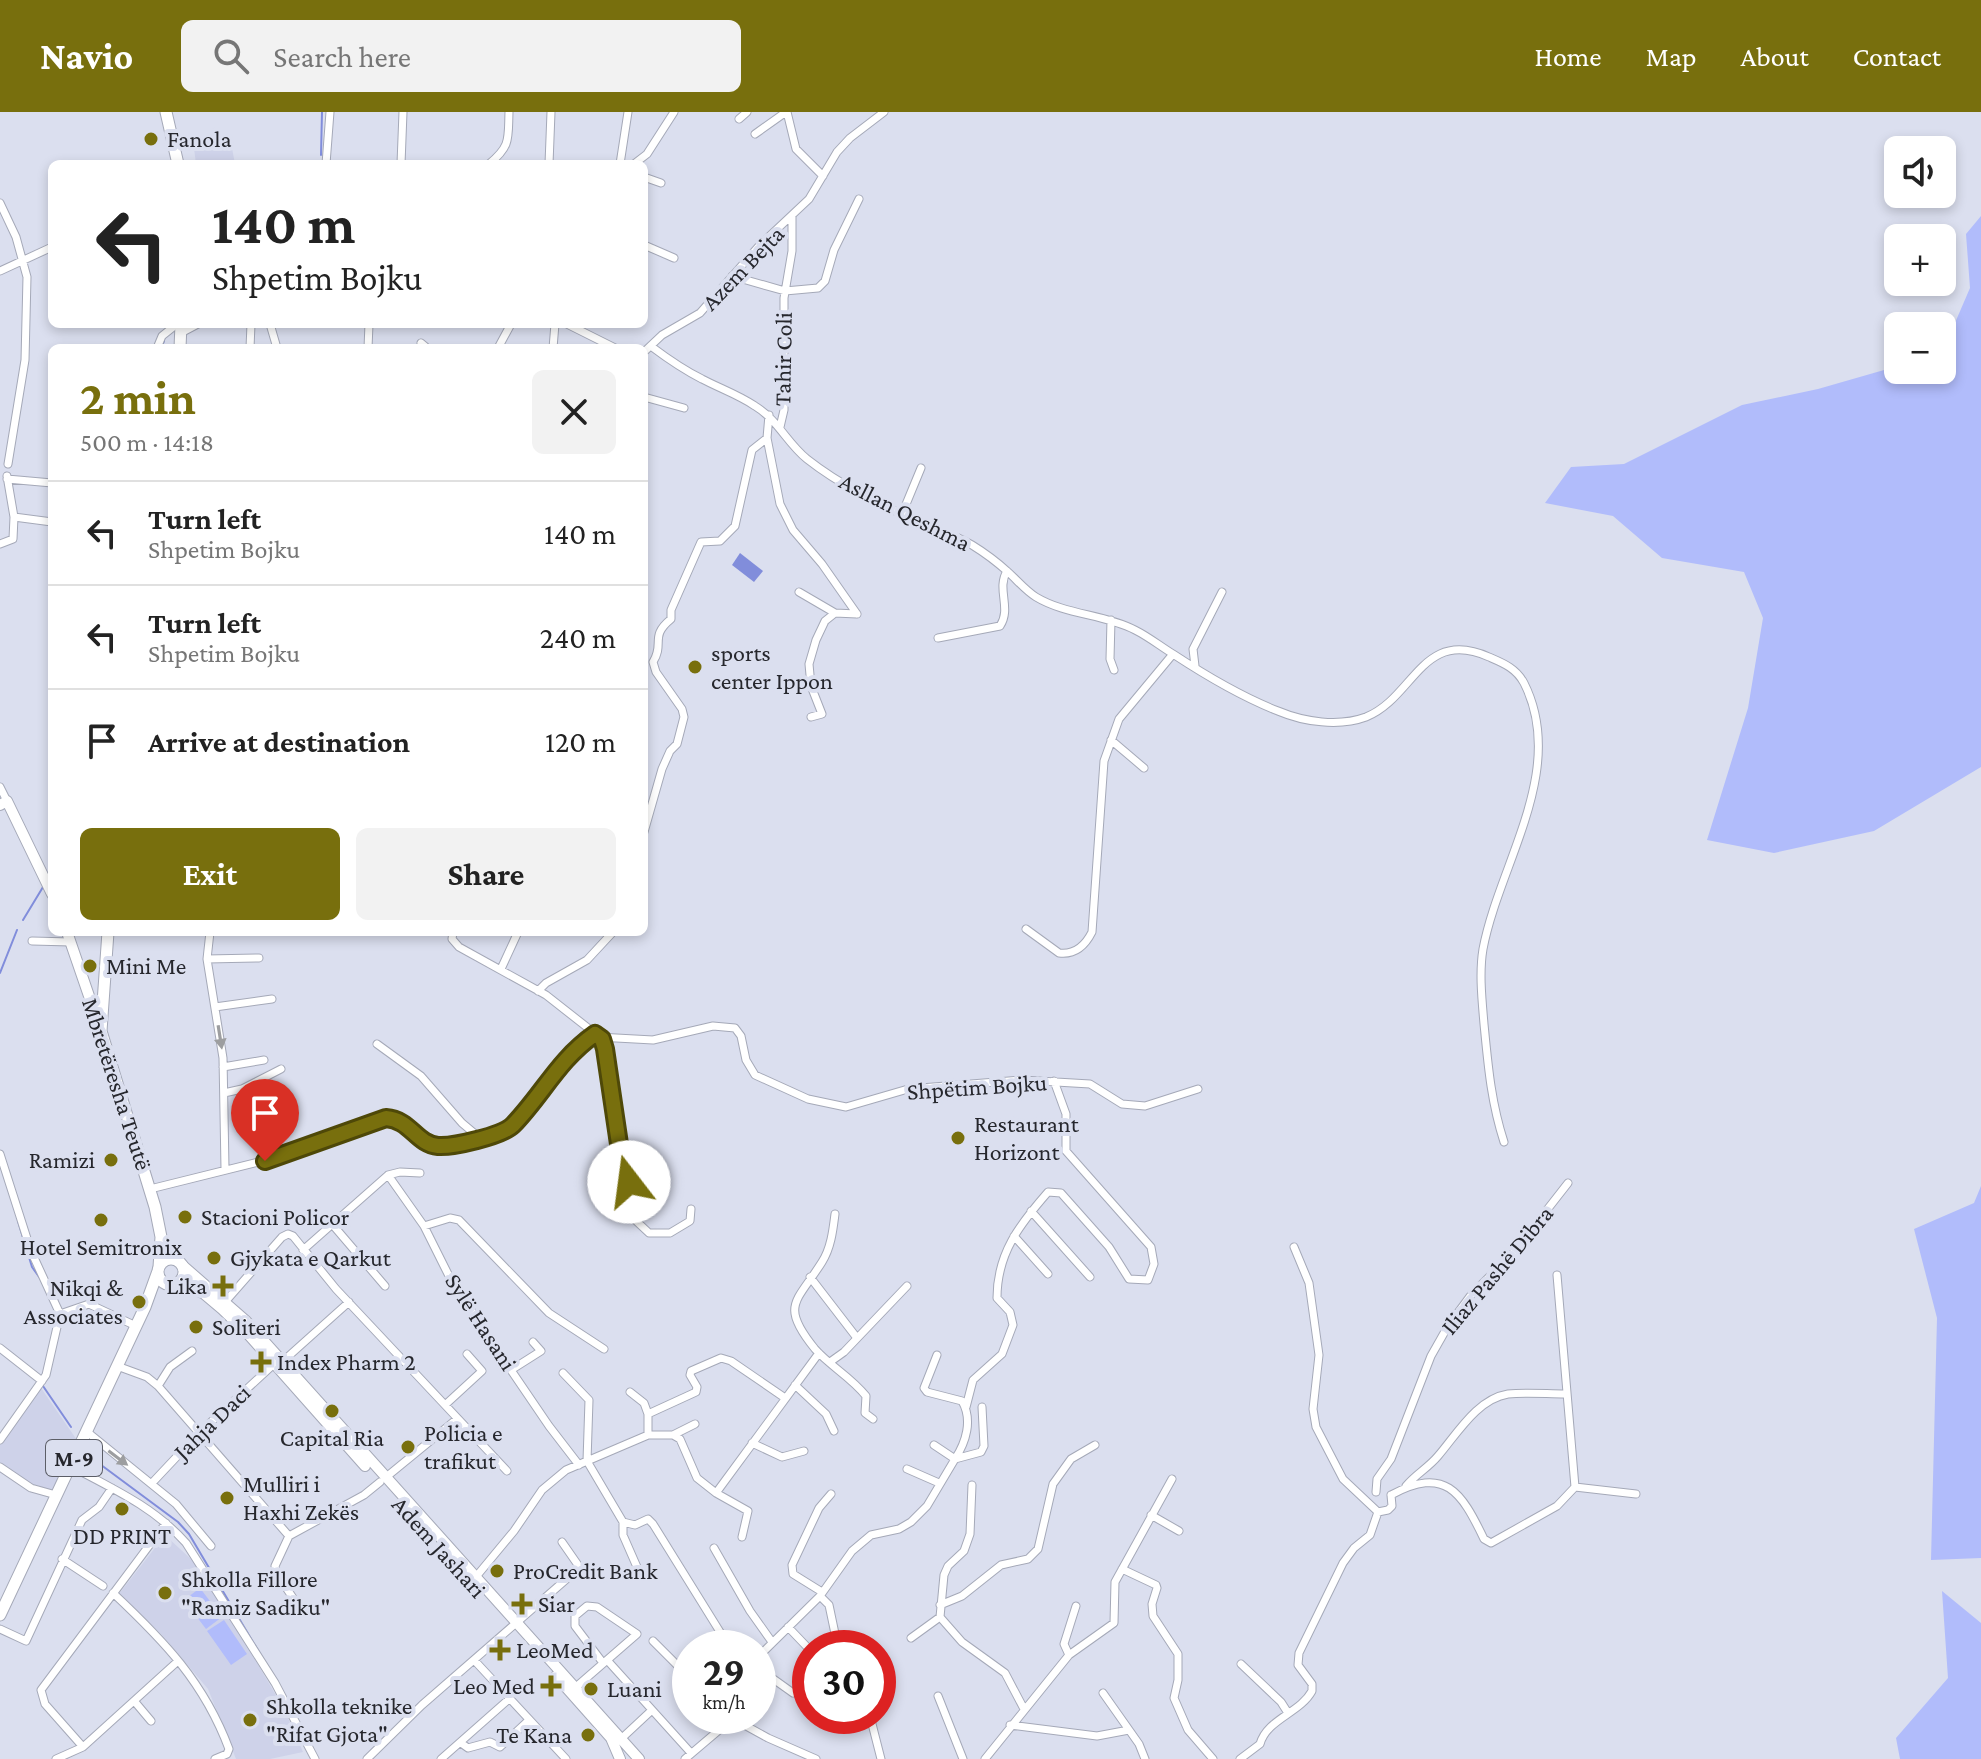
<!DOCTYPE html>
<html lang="en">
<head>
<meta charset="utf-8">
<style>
  body { margin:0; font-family:"Crimson Pro",serif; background:#f2f2f2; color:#222; height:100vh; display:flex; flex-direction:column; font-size:30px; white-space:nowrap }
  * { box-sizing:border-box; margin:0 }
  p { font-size:26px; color:#767676 }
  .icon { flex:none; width:44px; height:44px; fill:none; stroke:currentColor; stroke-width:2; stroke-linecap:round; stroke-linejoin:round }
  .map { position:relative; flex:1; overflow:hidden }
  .drawer { position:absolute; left:48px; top:232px; width:600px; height:592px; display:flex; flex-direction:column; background:#fff; border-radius:12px; box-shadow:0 4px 12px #0003 }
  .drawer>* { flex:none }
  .top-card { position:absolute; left:48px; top:48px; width:600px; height:168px; border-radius:12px; box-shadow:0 4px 12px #0003; background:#fff; color:#222; overflow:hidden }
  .controls { position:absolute; left:1884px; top:24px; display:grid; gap:16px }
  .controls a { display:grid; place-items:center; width:72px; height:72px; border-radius:12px; background:#fff; box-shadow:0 4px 12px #0003; font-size:40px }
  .speed { position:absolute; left:672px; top:1518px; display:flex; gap:16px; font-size:40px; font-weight:700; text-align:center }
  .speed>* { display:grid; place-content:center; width:104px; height:104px; border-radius:50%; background:#fff; box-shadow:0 4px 12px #0003; line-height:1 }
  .speed small { font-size:20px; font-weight:400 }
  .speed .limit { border:12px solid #d22; background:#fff; color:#111 }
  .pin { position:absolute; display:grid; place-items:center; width:68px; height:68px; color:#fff; margin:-82px -34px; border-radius:50% 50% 50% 0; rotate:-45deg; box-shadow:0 0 8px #0007 }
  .pin .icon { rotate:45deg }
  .me { position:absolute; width:88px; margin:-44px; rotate:345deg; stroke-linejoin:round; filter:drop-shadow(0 0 6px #0008) }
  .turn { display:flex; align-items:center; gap:28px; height:168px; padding:0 32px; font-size:36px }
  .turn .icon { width:104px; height:104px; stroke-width:2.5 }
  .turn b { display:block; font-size:56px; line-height:68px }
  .round { display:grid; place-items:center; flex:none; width:84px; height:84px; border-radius:12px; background:#f2f2f2 }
  .head { display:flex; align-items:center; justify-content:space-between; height:136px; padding:0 32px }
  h1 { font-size:48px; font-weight:700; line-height:60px; color:#786f0d }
  .primary-button { display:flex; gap:16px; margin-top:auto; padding:16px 32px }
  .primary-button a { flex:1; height:92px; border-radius:12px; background:#786f0d; color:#fff; font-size:32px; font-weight:700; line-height:92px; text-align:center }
  .primary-button a+a { background:#f2f2f2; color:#222 }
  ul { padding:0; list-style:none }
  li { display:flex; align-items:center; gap:24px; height:104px; padding:0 32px; border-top:2px solid #e0e0e0 }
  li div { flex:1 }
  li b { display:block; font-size:30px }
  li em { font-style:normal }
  header { display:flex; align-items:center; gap:48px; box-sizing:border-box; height:112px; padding:0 40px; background:#786f0d; color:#fff }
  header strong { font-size:38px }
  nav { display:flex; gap:44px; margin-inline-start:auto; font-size:28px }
  .search { width:560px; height:72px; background:#f2f2f2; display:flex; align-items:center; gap:20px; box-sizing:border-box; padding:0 28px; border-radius:12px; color:#767676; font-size:30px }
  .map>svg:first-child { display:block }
  .built { fill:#ced2e9 }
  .green { fill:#b1bcfb }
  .water { fill:#818ddb }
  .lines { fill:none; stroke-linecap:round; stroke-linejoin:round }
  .stream { stroke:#818ddb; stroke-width:2 }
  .street-casing { stroke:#a5a9b8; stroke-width:9 }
  .secondary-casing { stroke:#a5a9b8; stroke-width:12 }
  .primary-casing { stroke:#a5a9b8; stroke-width:13 }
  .street { stroke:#fff; stroke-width:7 }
  .secondary { stroke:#fff; stroke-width:10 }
  .primary { stroke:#fff; stroke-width:11 }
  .oneway { fill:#9d9ea0 }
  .route-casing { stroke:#4e4808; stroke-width:20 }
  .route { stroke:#786f0d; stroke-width:14 }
  .poi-dot { fill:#786f0d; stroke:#dbdfef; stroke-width:3 }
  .labels { text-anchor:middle; stroke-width:8; stroke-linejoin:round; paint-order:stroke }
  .shield { fill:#dbdfef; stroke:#5c5e67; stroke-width:2 }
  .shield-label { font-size:22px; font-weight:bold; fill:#26272d }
  .poi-label { font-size:24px; fill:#26272d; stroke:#dbdfef; text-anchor:start }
  .street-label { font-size:24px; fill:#26272d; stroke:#dbdfef }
</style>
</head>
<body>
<header>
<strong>Navio</strong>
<div class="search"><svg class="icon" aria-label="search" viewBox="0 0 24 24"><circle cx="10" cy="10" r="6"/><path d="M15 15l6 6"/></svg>Search here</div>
<nav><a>Home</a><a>Map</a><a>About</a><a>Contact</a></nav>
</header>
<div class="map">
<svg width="1981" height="1647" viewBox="0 0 1981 1647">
  <rect width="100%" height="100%" fill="#dbdfef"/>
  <path class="built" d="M231 31 235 52H196L194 36Z
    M41 1276 79 1331 55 1380 19 1368 0 1352V1333Z
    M165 1423 193 1449 257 1551 284 1597 303 1640 270 1647H236L208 1577 162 1523 119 1482Z"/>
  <path class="green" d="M1981 104V655L1874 719 1774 741 1707 728 1748 596 1763 506 1744 460 1662 446 1613 404 1545 391 1571 355 1624 352 1742 293 1818 277 1898 254V258H1942V241L1970 176 1966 122Z
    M1981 1074V1446L1931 1448 1937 1206 1914 1117 1974 1091Z
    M200 1476 222 1505 206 1517 184 1488Z
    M1942 1479 1981 1511V1647H1900L1896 1626 1948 1566Z
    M224 1508 247 1542 231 1553 207 1519Z"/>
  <path class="water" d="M740 441 763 459 754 470 732 453Z"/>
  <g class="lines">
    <path class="stream" d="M321 43 322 0
      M161 236 164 229
      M23 808 43 775
      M0 861 17 818
      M18 1109 32 1155 42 1169
      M43 1274 71 1315
      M89 1344 178 1410 189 1422 295 1601"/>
    <defs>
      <path id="street" d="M787 0 796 37 823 64
        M739 7 747 0
        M755 22 786 0
        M326 52 330 0
        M401 52 403 0
        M489 52C511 34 508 27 509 0
        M549 52 551 0
        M620 52 628 0
        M634 52 647 42 674 0
        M644 65 661 71
        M0 91 16 125 27 165 25 248 8 352
        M644 133 674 146
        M0 159 52 135
        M732 164 785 179 818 176 825 169 834 138 859 87
        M270 212 277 236
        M567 212 615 236
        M181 221 198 212
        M421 231 427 236
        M652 235C668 247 684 258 702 267 719 276 739 283 755 294 778 308 787 331 807 347 840 373 879 392 917 409 936 417 955 423 972 433 985 441 997 450 1008 460 1017 468 1026 479 1036 485 1066 503 1104 502 1135 518 1149 525 1160 534 1173 542 1205 563 1242 585 1278 599 1304 610 1339 615 1366 605 1414 586 1422 515 1489 545 1503 551 1516 556 1524 571 1568 658 1499 752 1483 837 1479 861 1482 888 1484 912 1488 953 1491 990 1504 1030
        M157 236 162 224 177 212
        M250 236 251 212
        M368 236 369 212
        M498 236 511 212
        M553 236 555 212
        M644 240 662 223 700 201 759 134 809 87 837 40 850 26 884 0
        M644 285 684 296
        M769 303 767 326 780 392 793 418 822 452 857 502
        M780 315 784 298V186L792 139V105
        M7 367 52 371
        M902 402 921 356
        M14 405 52 410
        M0 432 13 427 14 405 7 364
        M799 480 835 501
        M1111 508 1110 547 1114 558
        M938 526 1000 514C1012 496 996 477 1007 459
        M1195 554 1193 537 1222 480
        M811 605 822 602 811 574 809 552 816 528 825 509 835 501 857 502
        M1111 628 1144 656
        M0 675 7 689
        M644 720 662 657 670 639 677 632 684 605 682 597 656 560 653 550C665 531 649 525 671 507V498L701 430 720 429 735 414 752 338 767 326
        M1026 817 1059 841C1075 843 1085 834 1092 820L1104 649 1119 607 1173 542
        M210 820 207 847 223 946 225 1057
        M453 820 452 827 459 835 546 883 602 927 633 1106 649 1121H670L690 1109 691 1097
        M32 829 71 830
        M207 847 259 846
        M501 857 518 820
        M538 879 546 871 587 848 613 820
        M215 895 272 887
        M598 925 653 928 713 914 735 916 741 924 746 948 755 963 808 987 846 995 908 977 1022 968 1090 972 1122 992 1145 994 1198 977
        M377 932 421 964 462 1011 481 1027
        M223 955 264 948
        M224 981 242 977 281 957
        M0 1042 31 1139 60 1202
        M388 1063 424 1114 449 1164 487 1223 549 1314 579 1353
        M150 1077 279 1045 386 1006C410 1008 416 1032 438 1034 455 1035 501 1025 513 1013 544 982 557 949 595 922
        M1031 1099 1090 1165
        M835 1102C833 1118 831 1136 822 1150 797 1190 779 1193 815 1237 830 1254 851 1265 866 1284L865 1301 873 1307
        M332 1112 385 1174
        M424 1114 450 1106 459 1108 549 1201 604 1237
        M1014 1124 1048 1162
        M1294 1135 1309 1171 1319 1243 1313 1297 1316 1315 1343 1367 1378 1400
        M303 1138 388 1063 400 1060 420 1061
        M1557 1163 1575 1375 1636 1382
        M810 1165 857 1226
        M225 1190 282 1125 288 1122 293 1124 336 1177 507 1359
        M60 1202 89 1192 136 1214
        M0 1236 42 1269
        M282 1250 349 1190
        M830 1250 844 1240 907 1174
        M117 1254 147 1265 158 1274 289 1424
        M511 1258 541 1239 533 1230
        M563 1261 589 1288 587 1349 623 1410 635 1413 648 1407 653 1412 730 1536
        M795 1273 826 1302 834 1319
        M158 1274 170 1255 192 1239
        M630 1280 644 1291 648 1302
        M445 1293 482 1259 467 1242
        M966 1295 973 1268 1002 1242 1013 1213 1010 1200 997 1186C997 1141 1020 1112 1048 1080L1061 1081 1109 1135 1129 1167 1148 1168 1154 1152 1151 1135 1066 1039V1002L1054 969
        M86 1319 176 1392 211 1434
        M648 1323V1302L696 1280 697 1275 690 1263 691 1259 721 1246 731 1249 785 1286
        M673 1323 695 1312
        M0 1328 46 1263 60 1202
        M752 1331 782 1345 804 1339
        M934 1333 955 1347C966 1330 973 1308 962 1289L927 1280 924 1276 937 1243
        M0 1355 31 1376 56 1383
        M69 1356 76 1357C116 1378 156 1397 186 1431L275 1571 315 1647
        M907 1357 939 1371
        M385 1366 457 1307
        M152 1371 199 1321 274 1252
        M972 1373 970 1422 964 1439 948 1454 944 1463 940 1505 962 1530 1005 1561 1024 1597
        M1406 1374C1416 1362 1428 1356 1438 1344 1457 1322 1477 1287 1508 1282 1526 1280 1547 1282 1565 1282
        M1376 1380 1377 1367 1391 1347 1431 1244 1448 1214 1471 1183 1514 1140 1568 1071
        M716 1381 819 1241
        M1391 1383C1445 1354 1461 1379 1484 1427L1491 1431 1557 1394 1575 1375
        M1378 1400 1388 1398 1392 1394 1391 1383
        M1151 1403 1179 1419
        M623 1410V1423L637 1455
        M714 1436 750 1499 772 1530
        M62 1447 103 1474
        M1122 1457 1156 1473 1157 1476 1152 1492 1153 1504 1178 1542V1568L1174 1586 1188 1618 1213 1647
        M475 1466 514 1419 542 1378 566 1358 648 1323H673L680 1327 697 1366 716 1381 748 1399 742 1425
        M822 1480 793 1462 792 1453 819 1396 831 1382
        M113 1481C164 1529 204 1570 229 1637L227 1642 215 1647
        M820 1484 829 1493 838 1536
        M295 1489 277 1462 275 1454 289 1424 364 1383 380 1370
        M940 1493 962 1484 1001 1453 1028 1447 1038 1437 1053 1372 1071 1347 1095 1333
        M788 1515 810 1538
        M0 1517 26 1529 82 1408 99 1395 112 1376
        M911 1526 940 1505
        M653 1529 690 1566
        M1069 1543 1064 1532 1076 1494
        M758 1545 820 1484 852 1439 871 1423 899 1417 911 1410 927 1394 955 1347 981 1340 984 1334 982 1295
        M474 1548 566 1647
        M607 1548 691 1641
        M1241 1552 1281 1590 1288 1601
        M758 1556 793 1581
        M576 1575 637 1522 597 1495 587 1494 575 1504V1514L603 1551
        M1103 1581 1139 1632 1145 1647
        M938 1584 963 1647
        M135 1590 151 1609
        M728 1604 768 1626 816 1647
        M870 1604 881 1647
        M1010 1613 1097 1624 1129 1618
        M622 1626 652 1598
        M461 1631 468 1636 490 1630 500 1635 529 1608
        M83 1635 45 1592 41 1578 166 1411
        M56 1647 83 1635 178 1549
        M367 1647 422 1593 578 1457V1453L562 1430
        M441 1647 509 1587
        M685 1647 732 1607
        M985 1647 1069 1543 1114 1511 1115 1470 1172 1367
        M1240 1647 1260 1632C1267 1607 1300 1601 1312 1579V1572L1298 1553 1299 1541 1343 1451 1354 1436 1370 1423 1378 1400"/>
      <path id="secondary" d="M0 693 7 689 52 782
        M67 820 100 916
        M182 1153 246 1209 639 1647
        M176 1172 203 1181 222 1197 248 1222 365 1354
        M556 1564 611 1626 620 1647"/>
      <path id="primary" d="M166 0 178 52
        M180 236 181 212
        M108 820 101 919 155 1095 161 1125 159 1155
        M158 1160a13 13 0 1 1 26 0a13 13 0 1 1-26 0Z
        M0 1503 145 1195 158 1159"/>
    </defs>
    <use href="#street" class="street-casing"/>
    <use href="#secondary" class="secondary-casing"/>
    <use href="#primary" class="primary-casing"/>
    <use href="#street" class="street"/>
    <use href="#secondary" class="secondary"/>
    <use href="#primary" class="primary"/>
  </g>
  <defs><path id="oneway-solid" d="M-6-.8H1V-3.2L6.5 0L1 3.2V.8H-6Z" transform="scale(2)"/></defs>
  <g class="oneway">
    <use href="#oneway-solid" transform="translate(220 925) rotate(81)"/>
    <use href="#oneway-solid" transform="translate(118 1346) rotate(37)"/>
  </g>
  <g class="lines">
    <defs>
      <path id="route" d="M265 1049 386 1006C411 1008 416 1032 438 1034 453 1035 502 1024 513 1013 543 982 558 948 595 922L602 927 605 937 619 1032 629 1070"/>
    </defs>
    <use href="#route" class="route-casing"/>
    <use href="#route" class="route"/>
  </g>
  <g class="poi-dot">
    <circle cx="151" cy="27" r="8"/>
    <circle cx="695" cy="555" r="8"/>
    <circle cx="90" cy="854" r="8"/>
    <circle cx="958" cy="1026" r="8"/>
    <circle cx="111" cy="1048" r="8"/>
    <circle cx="185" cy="1105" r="8"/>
    <circle cx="101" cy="1108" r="8"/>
    <circle cx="214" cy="1146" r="8"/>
    <path d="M219 1162h8v8h8v8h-8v8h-8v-8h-8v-8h8z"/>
    <circle cx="139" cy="1190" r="8"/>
    <circle cx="196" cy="1215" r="8"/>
    <path d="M257 1238h8v8h8v8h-8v8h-8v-8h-8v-8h8z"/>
    <circle cx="332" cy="1299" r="8"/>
    <circle cx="408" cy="1335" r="8"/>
    <circle cx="227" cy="1386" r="8"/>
    <circle cx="122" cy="1397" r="8"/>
    <circle cx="497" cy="1459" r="8"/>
    <circle cx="165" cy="1481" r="8"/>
    <path d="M518 1480h8v8h8v8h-8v8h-8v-8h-8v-8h8z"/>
    <path d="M496 1526h8v8h8v8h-8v8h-8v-8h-8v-8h8z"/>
    <path d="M547 1562h8v8h8v8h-8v8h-8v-8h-8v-8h8z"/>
    <circle cx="591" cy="1577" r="8"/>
    <circle cx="250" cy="1608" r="8"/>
    <circle cx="588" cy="1623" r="8"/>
  </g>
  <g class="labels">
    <rect class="shield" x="46" y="1328" width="56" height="36" rx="6"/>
    <g class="shield-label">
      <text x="74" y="1354">M-9</text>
    </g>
    <g class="poi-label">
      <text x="167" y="35">Fanola</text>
      <text x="711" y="549">sports<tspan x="711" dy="28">center Ippon</tspan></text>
      <text x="106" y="862">Mini Me</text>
      <text x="974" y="1020">Restaurant<tspan x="974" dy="28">Horizont</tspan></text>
      <text x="95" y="1056" text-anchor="end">Ramizi</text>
      <text x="201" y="1113">Stacioni Policor</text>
      <text x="101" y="1143" text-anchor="middle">Hotel Semitronix</text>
      <text x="230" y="1154">Gjykata e Qarkut</text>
      <text x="207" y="1182" text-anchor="end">Lika</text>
      <text x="123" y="1184" text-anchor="end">Nikqi &amp;<tspan x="123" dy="28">Associates</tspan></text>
      <text x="212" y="1223">Soliteri</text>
      <text x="277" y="1258">Index Pharm 2</text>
      <text x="424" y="1329">Policia e<tspan x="424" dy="28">trafikut</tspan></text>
      <text x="332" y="1334" text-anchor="middle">Capital Ria</text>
      <text x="243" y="1380">Mulliri i<tspan x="243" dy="28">Haxhi Zekës</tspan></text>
      <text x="122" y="1432" text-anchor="middle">DD PRINT</text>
      <text x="513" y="1467">ProCredit Bank</text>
      <text x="181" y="1475">Shkolla Fillore<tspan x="181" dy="28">"Ramiz Sadiku"</tspan></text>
      <text x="538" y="1500">Siar</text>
      <text x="516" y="1546">LeoMed</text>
      <text x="535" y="1582" text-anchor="end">Leo Med</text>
      <text x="607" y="1585">Luani</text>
      <text x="266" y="1602">Shkolla teknike<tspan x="266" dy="28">"Rifat Gjota"</tspan></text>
      <text x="572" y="1631" text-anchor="end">Te Kana</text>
    </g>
    <g class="street-label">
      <text transform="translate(743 156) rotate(-46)" y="8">Azem Bejta</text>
      <text transform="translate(783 247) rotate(-89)" y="8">Tahir Coli</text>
      <text transform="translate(905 400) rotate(27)" y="8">Asllan Qeshma</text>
      <text transform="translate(117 972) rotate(72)" y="8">Mbretëresha Teutë</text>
      <text transform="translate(977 975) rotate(-4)" y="8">Shpëtim Bojku</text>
      <text transform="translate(1497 1158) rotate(-50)" y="8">Iliaz Pashë Dibra</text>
      <text transform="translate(481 1210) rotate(57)" y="8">Sylë Hasani</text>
      <text transform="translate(212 1310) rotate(-44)" y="8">Jahja Daci</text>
      <text transform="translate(439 1435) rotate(48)" y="8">Adem Jashari</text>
    </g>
  </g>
</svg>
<div class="controls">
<a><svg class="icon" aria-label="sound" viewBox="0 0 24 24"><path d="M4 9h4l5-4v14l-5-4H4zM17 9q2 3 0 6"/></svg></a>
<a>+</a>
<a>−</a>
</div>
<div class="speed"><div>29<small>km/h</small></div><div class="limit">30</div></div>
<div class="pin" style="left:265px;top:1049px;background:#d93025"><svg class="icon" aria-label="arrive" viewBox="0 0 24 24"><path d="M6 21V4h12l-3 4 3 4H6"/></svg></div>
<svg class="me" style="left:629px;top:1070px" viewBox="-20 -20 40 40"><circle r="19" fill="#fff"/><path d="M0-13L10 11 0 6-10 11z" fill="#786f0d"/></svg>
<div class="top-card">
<div class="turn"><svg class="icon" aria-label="left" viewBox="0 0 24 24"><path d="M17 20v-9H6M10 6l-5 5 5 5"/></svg><div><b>140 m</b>Shpetim Bojku</div></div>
</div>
<section class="drawer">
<div class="head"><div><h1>2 min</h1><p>500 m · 14:18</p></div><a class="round"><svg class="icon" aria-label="close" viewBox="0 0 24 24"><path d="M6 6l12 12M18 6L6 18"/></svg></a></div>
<ul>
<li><svg class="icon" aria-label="left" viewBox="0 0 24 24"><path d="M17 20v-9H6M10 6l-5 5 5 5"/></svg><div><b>Turn left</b><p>Shpetim Bojku</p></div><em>140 m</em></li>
<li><svg class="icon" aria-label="left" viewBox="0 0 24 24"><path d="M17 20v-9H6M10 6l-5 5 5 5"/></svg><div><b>Turn left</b><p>Shpetim Bojku</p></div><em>240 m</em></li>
<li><svg class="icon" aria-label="arrive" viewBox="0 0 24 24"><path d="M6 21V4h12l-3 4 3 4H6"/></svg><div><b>Arrive at destination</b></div><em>120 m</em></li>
</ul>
<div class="primary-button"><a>Exit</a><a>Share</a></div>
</section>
</div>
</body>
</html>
